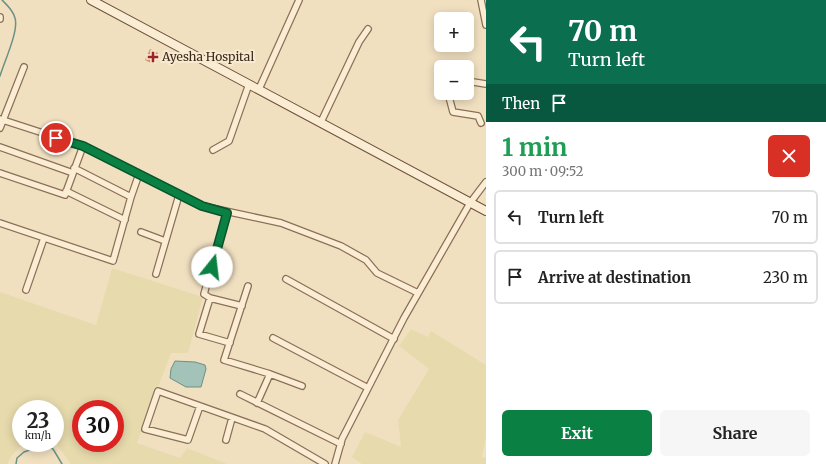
<!DOCTYPE html>
<html lang="en">
<head>
<meta charset="utf-8">
<style>
  body { margin:0; font-family:Merriweather,serif; background:#f6f6f6; color:#222; height:100vh; display:flex; flex-direction:column; font-size:15px; white-space:nowrap }
  * { box-sizing:border-box; margin:0 }
  p { font-size:13px; color:#767676 }
  .icon { flex:none; width:22px; height:22px; fill:none; stroke:currentColor; stroke-width:2; stroke-linecap:round; stroke-linejoin:round }
  .map { position:relative; flex:1; overflow:hidden }
  .panel { display:flex; flex-direction:column; background:#fff; width:340px }
  .panel>* { flex:none }
  .guide { background:#0b6e4f; color:#fff; overflow:hidden }
  .buttons { position:absolute; left:434px; top:12px; display:grid; gap:8px }
  .buttons a { display:grid; place-items:center; width:40px; height:40px; border-radius:6px; background:#fff; box-shadow:0 2px 10px #0003; font-size:20px }
  .speed { position:absolute; left:12px; top:400px; display:flex; gap:8px; font-size:20px; font-weight:700; text-align:center }
  .speed>* { display:grid; place-content:center; width:52px; height:52px; border-radius:50%; background:#fff; box-shadow:0 2px 10px #0003; line-height:1 }
  .speed small { font-size:10px; font-weight:400 }
  .speed .limit { border:6px solid #d22; background:#fff; color:#111 }
  .pin { position:absolute; display:grid; place-items:center; width:34px; height:34px; color:#fff; margin:-17px; border:2px solid #fff; border-radius:50%; box-shadow:0 1px 4px #0007 }
  .me { position:absolute; width:44px; margin:-22px; rotate:16deg; stroke-linejoin:round; filter:drop-shadow(0 0 3px #0008) }
  .turn { display:flex; align-items:center; gap:14px; height:84px; padding:0 16px; font-size:18px }
  .turn .icon { width:52px; height:52px; stroke-width:2.5 }
  .turn b { display:block; font-size:28px; line-height:34px }
  .then { display:flex; align-items:center; height:38px; padding:0 16px; background:#0003; gap:8px; font-size:15px }
  .round { display:grid; place-items:center; flex:none; width:42px; height:42px; border-radius:6px; background:#f6f6f6 }
  .summary { display:flex; align-items:center; justify-content:space-between; height:68px; padding:0 16px }
  h1 { font-size:24px; font-weight:700; line-height:30px; color:#1e9e55 }
  .action { display:flex; gap:8px; margin-top:auto; padding:8px 16px }
  .action a { flex:1; height:46px; border-radius:6px; background:#0b8043; color:#fff; font-size:16px; font-weight:700; line-height:46px; text-align:center }
  .action a+a { background:#f6f6f6; color:#222 }
  ul { padding:0; list-style:none }
  li { display:flex; align-items:center; gap:12px; height:54px; margin:0 8px 6px; padding:0 8px; border:2px solid #e0e0e0; border-radius:6px }
  li div { flex:1 }
  li b { display:block; font-size:15px }
  li em { font-style:normal }
  main { display:flex; flex:1; min-height:0 }
  .map>svg:first-child { display:block }
  .farmland { fill:#e7dbad; fill-rule:evenodd }
  .water { fill:#a3c2b8; stroke:#6a9185 }
  .lines { fill:none; stroke-linecap:round; stroke-linejoin:round }
  .stream { stroke:#6a9185; stroke-width:1.5 }
  .building { fill:#d19673 }
  .minor-casing { stroke:#8b7057; stroke-width:8 }
  .secondary-casing { stroke:#6d513a; stroke-width:10 }
  .minor { stroke:#fbedd4; stroke-width:5.5 }
  .secondary { stroke:#fbedd4; stroke-width:8 }
  .route-casing { stroke:#07532c; stroke-width:10 }
  .route { stroke:#0b8043; stroke-width:7 }
  .poi-dot { fill:#9e2329; stroke:#f8ead0; stroke-width:1.5 }
  .labels { text-anchor:middle; stroke-width:4; stroke-linejoin:round; paint-order:stroke }
  .poi-label { font-size:12px; fill:#39291c; stroke:#f8ead0; text-anchor:start }
</style>
</head>
<body>
<main>
<div class="map">
<svg width="486" height="464" viewBox="0 0 486 464">
  <rect width="100%" height="100%" fill="#f1e0c0"/>
  <path class="farmland" d="M112 268 203 297 188 353H171L137 443 180 458 187 448 227 464H71L55 442V409H21V443H26L23 444 12 455 7 464H0V292L96 325ZM81 409H115V443H81Z
    M411 329 428 337 431 331 486 365V436L482 457 486 458V464H362L352 457 365 432 401 447 398 420 429 369 399 346Z"/>
  <path class="water" d="M175 361 195 362 205 365 206 369 201 387H186L170 378 171 369Z"/>
  <g class="lines">
    <path class="stream" d="M0 76C4 62 19 31 15 18 13 10 7 5 2 0
      M16 464 17 458 24 452 44 445 53 449 62 464"/>
  </g>
  <path class="building" d="M150 49 158 53 153 64 145 60Z"/>
  <g class="lines">
    <defs>
      <path id="minor" d="M481 0 486 25
        M0 17V19
        M438 67 441 73
        M467 81 486 84
        M259 89 299 0
        M448 93 453 112 478 116 481 123
        M0 119 83 146 202 206 281 223 341 246 366 260 377 273 418 293
        M321 122 359 42 368 29
        M0 128 24 67
        M0 147 73 173
        M213 150 229 141 249 84
        M74 168 131 197
        M0 173 65 195 83 146
        M66 191 125 220
        M227 213 204 294 210 298 242 306
        M0 223 113 261 131 197 139 174
        M141 232 165 241
        M156 274 179 195
        M286 279 394 339
        M248 286 224 360 270 374 302 386
        M26 290 44 238
        M210 298 199 334 230 343
        M273 338 368 388
        M240 394 341 444
        M257 403 270 374
        M200 406 188 440 145 429 158 391 265 429 325 464
        M226 440 232 418
        M335 464 342 439 404 318 470 203 486 182"/>
      <path id="secondary" d="M91 0 486 211"/>
    </defs>
    <use href="#minor" class="minor-casing"/>
    <use href="#secondary" class="secondary-casing"/>
    <use href="#minor" class="minor"/>
    <use href="#secondary" class="secondary"/>
  </g>
  <g class="lines">
    <defs>
      <path id="route" d="M56 138 83 146 202 206 227 213 212 267"/>
    </defs>
    <use href="#route" class="route-casing"/>
    <use href="#route" class="route"/>
  </g>
  <path class="poi-dot" d="M151 51h4v4h4v4h-4v4h-4v-4h-4v-4h4z"/>
  <g class="labels">
    <g class="poi-label">
      <text x="162" y="61">Ayesha Hospital</text>
    </g>
  </g>
</svg>
<div class="buttons">
<a>+</a>
<a>−</a>
</div>
<div class="speed"><div>23<small>km/h</small></div><div class="limit">30</div></div>
<div class="pin" style="left:56px;top:138px;background:#d93025"><svg class="icon" aria-label="arrive" viewBox="0 0 24 24"><path d="M6 21V4h12l-3 4 3 4H6"/></svg></div>
<svg class="me" style="left:212px;top:267px" viewBox="-20 -20 40 40"><circle r="19" fill="#fff"/><path d="M0-13L10 11 0 6-10 11z" fill="#0b8043"/></svg>
</div>
<section class="panel">
<div class="guide">
<div class="turn"><svg class="icon" aria-label="left" viewBox="0 0 24 24"><path d="M17 20v-9H6M10 6l-5 5 5 5"/></svg><div><b>70 m</b>Turn left</div></div>
<div class="then">Then<svg class="icon" aria-label="arrive" viewBox="0 0 24 24"><path d="M6 21V4h12l-3 4 3 4H6"/></svg></div>
</div>
<div class="summary"><div><h1>1 min</h1><p>300 m · 09:52</p></div><a class="round" style="background:#d93025;color:#fff"><svg class="icon" aria-label="close" viewBox="0 0 24 24"><path d="M6 6l12 12M18 6L6 18"/></svg></a></div>
<ul>
<li><svg class="icon" aria-label="left" viewBox="0 0 24 24"><path d="M17 20v-9H6M10 6l-5 5 5 5"/></svg><div><b>Turn left</b></div><em>70 m</em></li>
<li><svg class="icon" aria-label="arrive" viewBox="0 0 24 24"><path d="M6 21V4h12l-3 4 3 4H6"/></svg><div><b>Arrive at destination</b></div><em>230 m</em></li>
</ul>
<div class="action"><a>Exit</a><a>Share</a></div>
</section>
</main>
</body>
</html>
